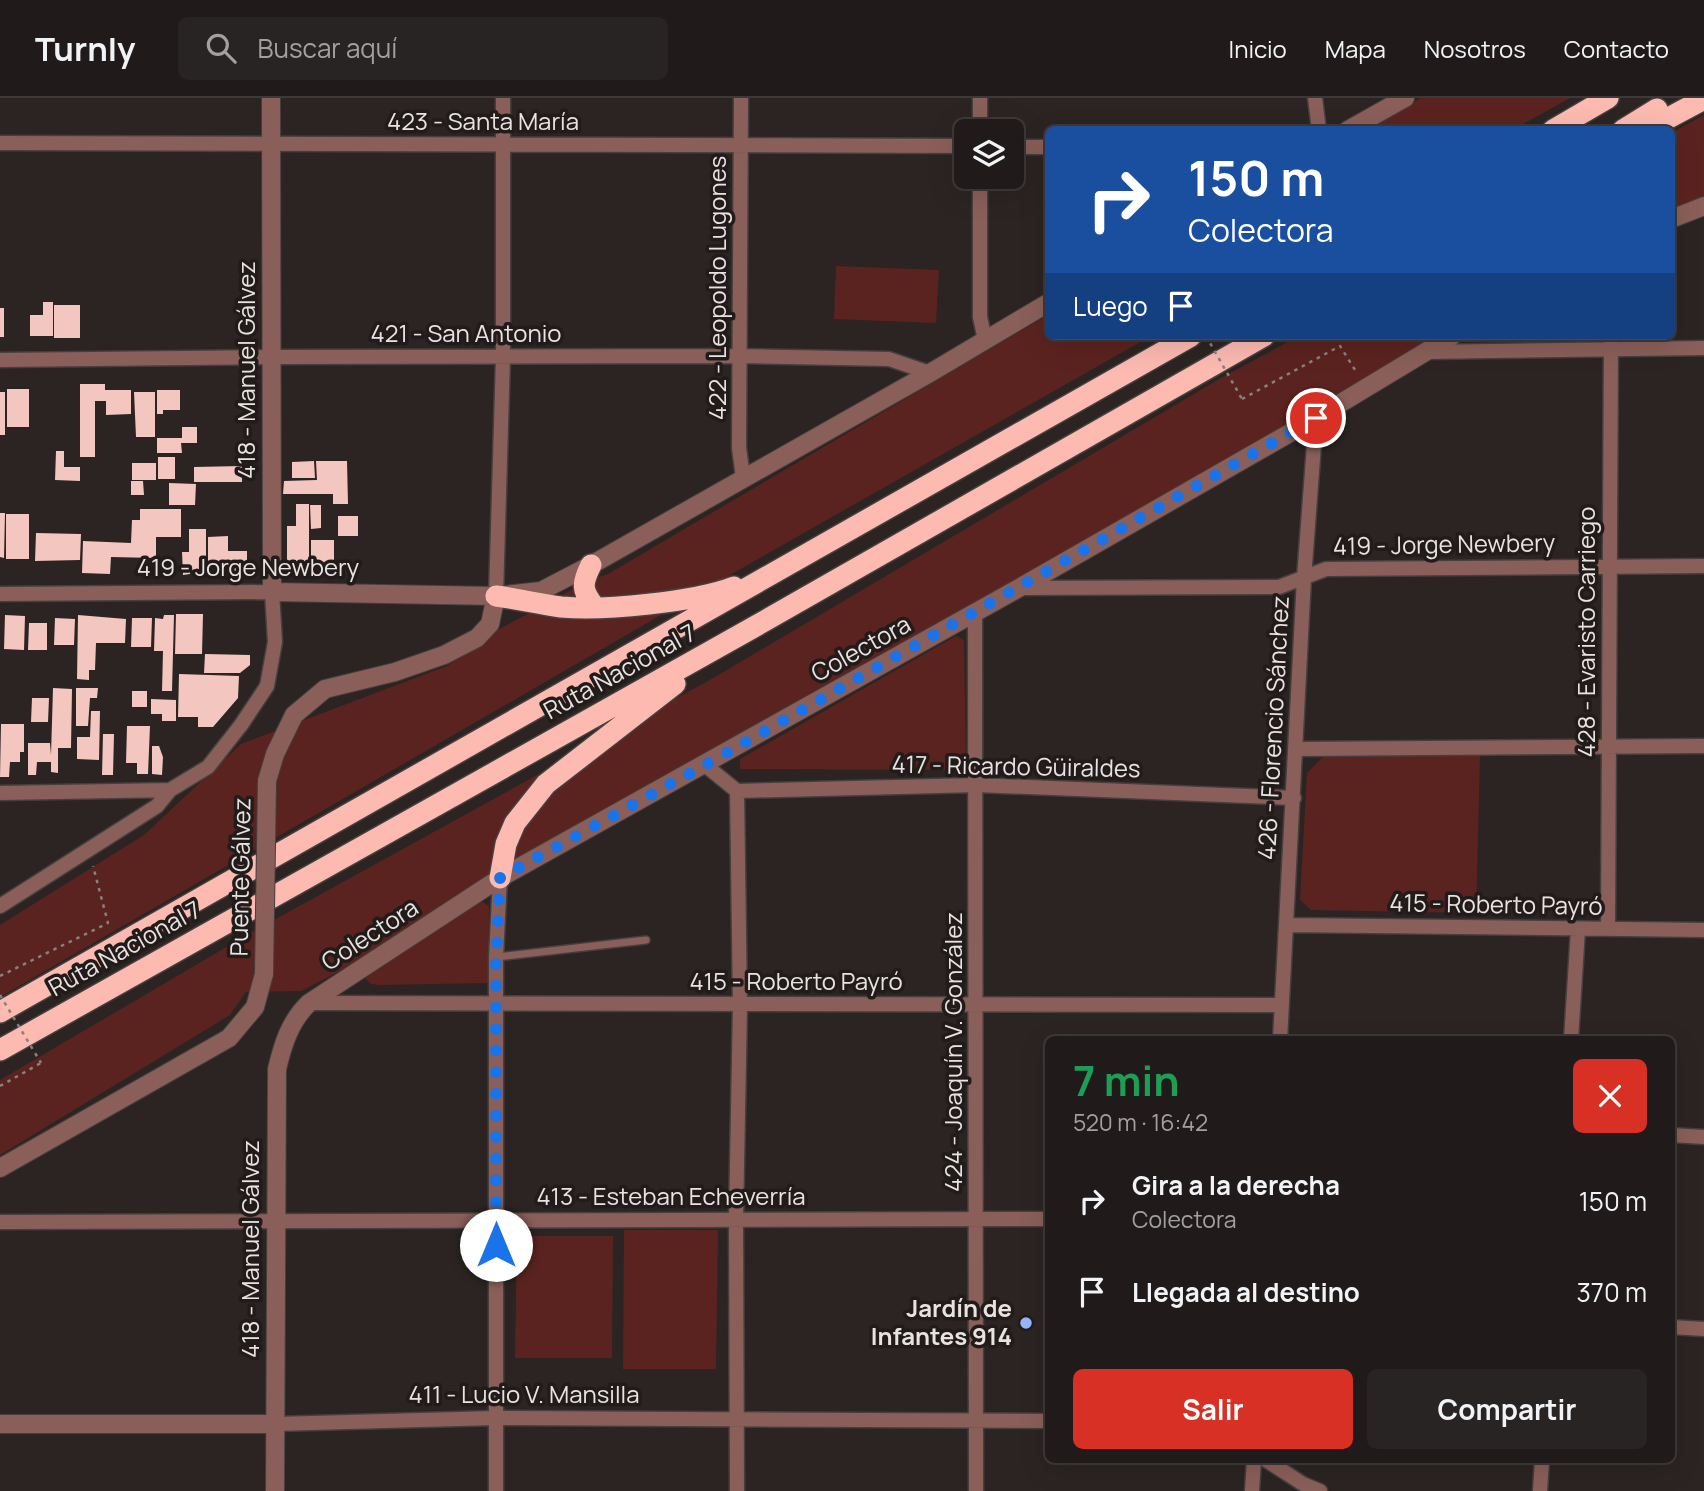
<!DOCTYPE html>
<html lang="es">
<head>
<meta charset="utf-8">
<style>
  body { margin:0; font-family:Manrope,sans-serif; background:#282423; color:#f1f3f6; height:100vh; display:flex; flex-direction:column; font-size:26px; white-space:nowrap }
  * { box-sizing:border-box; margin:0 }
  p { font-size:23px; color:#a2a1a2 }
  .icon { flex:none; width:38px; height:38px; fill:none; stroke:currentColor; stroke-width:2; stroke-linecap:round; stroke-linejoin:round }
  .map { position:relative; flex:1; overflow:hidden }
  .drawer { position:absolute; left:1045px; top:938px; width:630px; height:427px; display:flex; flex-direction:column; background:#201b1a; border-radius:10px; box-shadow:0 7px 28px #0002,0 0 0 2px #3d3939 }
  .drawer>* { flex:none }
  .guide { position:absolute; left:1045px; top:28px; width:630px; height:214px; border-radius:10px; box-shadow:0 7px 28px #0002,0 0 0 2px #3d3939; background:#1a4fa0; color:#fff; overflow:hidden }
  .fabs { position:absolute; left:954px; top:21px; display:grid; gap:14px }
  .fabs a { display:grid; place-items:center; width:70px; height:70px; border-radius:10px; background:#201b1a; box-shadow:0 7px 28px #0002,0 0 0 2px #3d3939; font-size:35px }
  .pin { position:absolute; display:grid; place-items:center; width:60px; height:60px; color:#fff; margin:-30px; border:4px solid #fff; border-radius:50%; box-shadow:0 2px 7px #0007 }
  .me { position:absolute; width:77px; margin:-38px; rotate:0deg; stroke-linejoin:round; filter:drop-shadow(0 0 5px #0008) }
  .turn { display:flex; align-items:center; gap:24px; height:147px; padding:0 28px; font-size:32px }
  .turn .icon { width:91px; height:91px; stroke-width:2.5 }
  .turn b { display:block; font-size:49px; line-height:60px }
  .then { display:flex; align-items:center; height:66px; padding:0 28px; background:#0003; gap:14px; font-size:26px }
  .round { display:grid; place-items:center; flex:none; width:74px; height:74px; border-radius:10px; background:#282423 }
  .headline { display:flex; align-items:center; justify-content:space-between; height:119px; padding:0 28px }
  h1 { font-size:42px; font-weight:700; line-height:52px; color:#1e9e55 }
  .primary-button { display:flex; gap:14px; margin-top:auto; padding:14px 28px }
  .primary-button a { flex:1; height:80px; border-radius:10px; background:#d93025; color:#fff; font-size:28px; font-weight:700; line-height:80px; text-align:center }
  .primary-button a+a { background:#282423; color:#f1f3f6 }
  ul { padding:0; list-style:none }
  li { display:flex; align-items:center; gap:21px; height:91px; padding:0 28px }
  li div { flex:1 }
  li b { display:block; font-size:26px }
  li em { font-style:normal }
  header { display:flex; align-items:center; gap:42px; box-sizing:border-box; height:98px; padding:0 35px; background:#201b1a; border-bottom:2px solid #3d3939 }
  header strong { font-size:33px }
  nav { display:flex; gap:38px; margin-inline-start:auto; font-size:24px }
  .search { width:490px; height:63px; background:#282423; display:flex; align-items:center; gap:18px; box-sizing:border-box; padding:0 24px; border-radius:10px; color:#a2a1a2; font-size:26px }
  .map>svg:first-child { display:block }
  .green { fill:#5b231f }
  .building { fill:#f3c6c0 }
  .lines { fill:none; stroke-linecap:round; stroke-linejoin:round }
  .service-casing { stroke:#453f3e; stroke-width:10 }
  .minor-casing { stroke:#453f3e; stroke-width:17 }
  .tertiary-casing { stroke:#453f3e; stroke-width:20 }
  .motorway-casing { stroke:#453f3e; stroke-width:24 }
  .path { stroke:#878180; stroke-width:2.5; stroke-dasharray:3.5 5; stroke-linecap:butt }
  .service { stroke:#8a5f59; stroke-width:7 }
  .minor { stroke:#8a5f59; stroke-width:14 }
  .tertiary { stroke:#8a5f59; stroke-width:18 }
  .motorway { stroke:#fcbab1; stroke-width:21 }
  .tertiary-bridge-casing { stroke:#453f3e; stroke-width:20; stroke-linecap:butt }
  .path-bridge { stroke:#878180; stroke-width:2.5; stroke-dasharray:3.5 5; stroke-linecap:butt }
  .tertiary-bridge { stroke:#8a5f59; stroke-width:18 }
  .route { stroke:#1a73e8; stroke-width:12; stroke-dasharray:0 21.6 }
  .poi-dot { fill:#97b6fd; stroke:#211b1a; stroke-width:2.5 }
  .labels { text-anchor:middle; stroke-width:7; stroke-linejoin:round; paint-order:stroke }
  .street-label { font-size:24px; fill:#e8e3e2; stroke:#211b1a }
  .poi-label { font-size:24px; font-weight:bold; fill:#e8e3e2; stroke:#211b1a; text-anchor:end }
</style>
</head>
<body>
<header>
<strong>Turnly</strong>
<div class="search"><svg class="icon" aria-label="search" viewBox="0 0 24 24"><circle cx="10" cy="10" r="6"/><path d="M15 15l6 6"/></svg>Buscar aquí</div>
<nav><a>Inicio</a><a>Mapa</a><a>Nosotros</a><a>Contacto</a></nav>
</header>
<div class="map">
<svg width="1704" height="1393" viewBox="0 0 1704 1393">
  <rect width="100%" height="100%" fill="#2b2423"/>
  <path class="green" d="M1421 0H1570L1514 31 1367 32Z
    M1704 17V99L1671 113V35Z
    M836 168 939 172 936 225 834 221Z
    M1048 217V238H1151L765 457 0 899V827L144 737 241 646 447 568 494 534 588 483 608 476Z
    M1299 238H1445L367 859 301 893 246 894 230 917 0 1057V982L252 834 715 579 1221 280Z
    M956 538 964 542 966 672 740 671V661Z
    M1324 658H1480L1476 815 1311 812 1300 802 1307 675Z
    M481 803 489 808 488 885 379 887 371 886 365 880Z
    M624 1132H718L716 1271H623Z
    M517 1138H613L612 1260H515Z"/>
  <path class="building" d="M43 204H53V238H30V217H43Z
    M54 207H80V240H54Z
    M0 210H4V239H0Z
    M80 286H105V292H131V316L106 317V303H95V359H80Z
    M7 291H29V329H7Z
    M157 292H180V312H163V316H157Z
    M0 294H5V337H0Z
    M134 294H155V339H136Z
    M182 329H197V345H181L182 355H157V340H182Z
    M56 353H64V369H80V383L55 382Z
    M158 359H175V381H158Z
    M314 363 315 380H292V364Z
    M316 363H347L348 406H333V396H283L284 383 317 382Z
    M132 365H156V382H132Z
    M242 368V384H194V369Z
    M131 383H143L144 397H131Z
    M169 385 196 386 195 407H169Z
    M296 406H309V473H287V428H296Z
    M310 407H321V430L311 431Z
    M140 411H181V439H156V460L111 459 110 476 82 475 83 443 131 445 132 422H140Z
    M0 415H5L4 460 0 459Z
    M6 416H29V461H6Z
    M338 418H358V438H338Z
    M189 431H206V473H190V476L183 477 182 454H189Z
    M36 435 81 436 80 462 35 463Z
    M228 438V453H247V467L238 476H221V468H208V439Z
    M311 442H334V470H316V460H311Z
    M176 516H203L202 556H175Z
    M5 517 25 518 24 552 4 551Z
    M78 517 126 521 125 545H96L95 572H89V582L77 581Z
    M164 517H174L172 593H162L163 553H154L155 520 163 521Z
    M55 520 75 521 74 547H54Z
    M132 520H152L151 549H131Z
    M29 525H47V552H28Z
    M205 556 250 557V567L240 575H204Z
    M179 576 239 578 238 600 213 629H198V619H178Z
    M53 590 72 591 71 650H58V675L51 674V664H37L36 677H28V645H50L51 657Z
    M76 590H98L97 600H90L88 628H76Z
    M132 593H147V609H132Z
    M32 600H49L48 624H31Z
    M151 601 176 602V623H162V616H151Z
    M91 613H100L99 662 77 661V639H90Z
    M1 626H24V654H20V664H10L9 679H0Z
    M127 628H150L148 676H137V665H126Z
    M103 636H114L113 677H102Z
    M152 648H159L163 659 162 677 152 676Z"/>
  <g class="lines">
    <defs>
      <path id="service" d="M497 859 646 842"/>
      <path id="minor" d="M741 0 739 350 743 379
        M980 0V33
        M1315 0 1319 32
        M0 45 966 48
        M1012 49H1048
        M980 79V219L985 242
        M1426 254 1704 250
        M0 262 272 259 741 258 889 261 930 275
        M1021 490 1279 489 1326 471 1704 468
        M0 496 272 494 275 544 267 588 241 627 208 669 170 692 157 708 0 808
        M496 498 503 259V0
        M975 515 976 1393
        M1297 651 1704 648
        M705 667 737 693 740 907 736 1121 737 1393
        M737 693 977 687 1294 700
        M0 695 170 692
        M1287 827 1704 832
        M1608 831 1611 238
        M309 905 1282 907
        M1280 942 1304 480 1316 320
        M1571 942 1578 831
        M1671 1037 1704 1039
        M0 1124 1048 1121
        M1671 1229 1704 1231
        M275 1326 495 1320 1048 1323
        M1266 1362 1303 1386 1320 1393
        M496 1393V859L500 780
        M1252 1393 1254 1362
        M1540 1393 1542 1362"/>
      <path id="tertiary" d="M271 0 272 494 496 498 541 493 591 467 930 275 1048 205
        M1348 32 1405 0
        M1671 121 1704 108
        M267 683 275 656 294 617 325 591 395 574 444 557 477 540 490 526 496 498
        M0 1070 229 940 255 909 264 876
        M0 1326H275
        M275 1393 277 971C283 946 290 923 309 905L500 780 1019 490 1316 320 1452 238"/>
      <path id="motorway" d="M1553 32 1608 0
        M1623 32 1657 11
        M1646 32 1704 1
        M591 467C582 485 581 492 594 508
        M496 498C518 501 539 506 561 509 603 513 695 504 734 489
        M500 780 506 746 515 725 546 686 675 586
        M0 914 1191 238
        M0 952 754 529 1264 238"/>
    </defs>
    <use href="#service" class="service-casing"/>
    <use href="#minor" class="minor-casing"/>
    <use href="#tertiary" class="tertiary-casing"/>
    <use href="#motorway" class="motorway-casing"/>
    <path class="path" d="M1242 301 1340 248 1357 275
      M0 878 108 825 93 768
      M0 988 41 965"/>
    <use href="#service" class="service"/>
    <use href="#minor" class="minor"/>
    <use href="#tertiary" class="tertiary"/>
    <use href="#motorway" class="motorway"/>
    <defs>
      <path id="tertiary-bridge" d="M264 876 267 683"/>
    </defs>
    <use href="#tertiary-bridge" class="tertiary-bridge-casing"/>
    <path class="path-bridge" d="M1206 238 1242 301
      M0 897 41 965"/>
    <use href="#tertiary-bridge" class="tertiary-bridge"/>
  </g>
  <g class="lines">
    <path class="route" d="M496 1147V859L500 780 705 667 1316 320"/>
  </g>
  <circle class="poi-dot" cx="1026" cy="1225" r="7"/>
  <g class="labels">
    <g class="street-label">
      <text x="483" y="32">423 - Santa María</text>
      <text transform="translate(718 190) rotate(-90)" y="8">422 - Leopoldo Lugones</text>
      <text x="466" y="244">421 - San Antonio</text>
      <text transform="translate(247 272) rotate(-90)" y="8">418 - Manuel Gálvez</text>
      <text transform="translate(1444 447) rotate(-1)" y="8">419 - Jorge Newbery</text>
      <text x="248" y="478">419 - Jorge Newbery</text>
      <text transform="translate(1587 534) rotate(-90)" y="8">428 - Evaristo Carriego</text>
      <text transform="translate(861 551) rotate(-29)" y="8">Colectora</text>
      <text transform="translate(620 574) rotate(-29)" y="8">Ruta Nacional 7</text>
      <text transform="translate(1274 630) rotate(-87)" y="8">426 - Florencio Sánchez</text>
      <text transform="translate(1016 669) rotate(1)" y="8">417 - Ricardo Güiraldes</text>
      <text transform="translate(241 779) rotate(-89)" y="8">Puente Gálvez</text>
      <text transform="translate(1496 807) rotate(1)" y="8">415 - Roberto Payró</text>
      <text transform="translate(370 837) rotate(-33)" y="8">Colectora</text>
      <text transform="translate(125 851) rotate(-29)" y="8">Ruta Nacional 7</text>
      <text x="796" y="892">415 - Roberto Payró</text>
      <text transform="translate(954 954) rotate(-90)" y="8">424 - Joaquín V. González</text>
      <text x="671" y="1107">413 - Esteban Echeverría</text>
      <text transform="translate(251 1151) rotate(-90)" y="8">418 - Manuel Gálvez</text>
      <text x="524" y="1305">411 - Lucio V. Mansilla</text>
    </g>
    <g class="poi-label">
      <text x="1012" y="1219">Jardín de<tspan x="1012" dy="28">Infantes 914</tspan></text>
    </g>
  </g>
</svg>
<div class="fabs">
<a><svg class="icon" aria-label="layers" viewBox="0 0 24 24"><path d="M12 4l9 5-9 5-9-5zM3 14l9 5 9-5"/></svg></a>
</div>
<div class="pin" style="left:1316px;top:320px;background:#d93025"><svg class="icon" aria-label="arrive" viewBox="0 0 24 24"><path d="M6 21V4h12l-3 4 3 4H6"/></svg></div>
<svg class="me" style="left:496px;top:1147px" viewBox="-20 -20 40 40"><circle r="19" fill="#fff"/><path d="M0-13L10 11 0 6-10 11z" fill="#1a73e8"/></svg>
<div class="guide">
<div class="turn"><svg class="icon" aria-label="right" viewBox="0 0 24 24"><path d="M7 20v-9h11M14 6l5 5-5 5"/></svg><div><b>150 m</b>Colectora</div></div>
<div class="then">Luego<svg class="icon" aria-label="arrive" viewBox="0 0 24 24"><path d="M6 21V4h12l-3 4 3 4H6"/></svg></div>
</div>
<section class="drawer">
<div class="headline"><div><h1>7 min</h1><p>520 m · 16:42</p></div><a class="round" style="background:#d93025;color:#fff"><svg class="icon" aria-label="close" viewBox="0 0 24 24"><path d="M6 6l12 12M18 6L6 18"/></svg></a></div>
<ul>
<li><svg class="icon" aria-label="right" viewBox="0 0 24 24"><path d="M7 20v-9h11M14 6l5 5-5 5"/></svg><div><b>Gira a la derecha</b><p>Colectora</p></div><em>150 m</em></li>
<li><svg class="icon" aria-label="arrive" viewBox="0 0 24 24"><path d="M6 21V4h12l-3 4 3 4H6"/></svg><div><b>Llegada al destino</b></div><em>370 m</em></li>
</ul>
<div class="primary-button"><a>Salir</a><a>Compartir</a></div>
</section>
</div>
</body>
</html>
